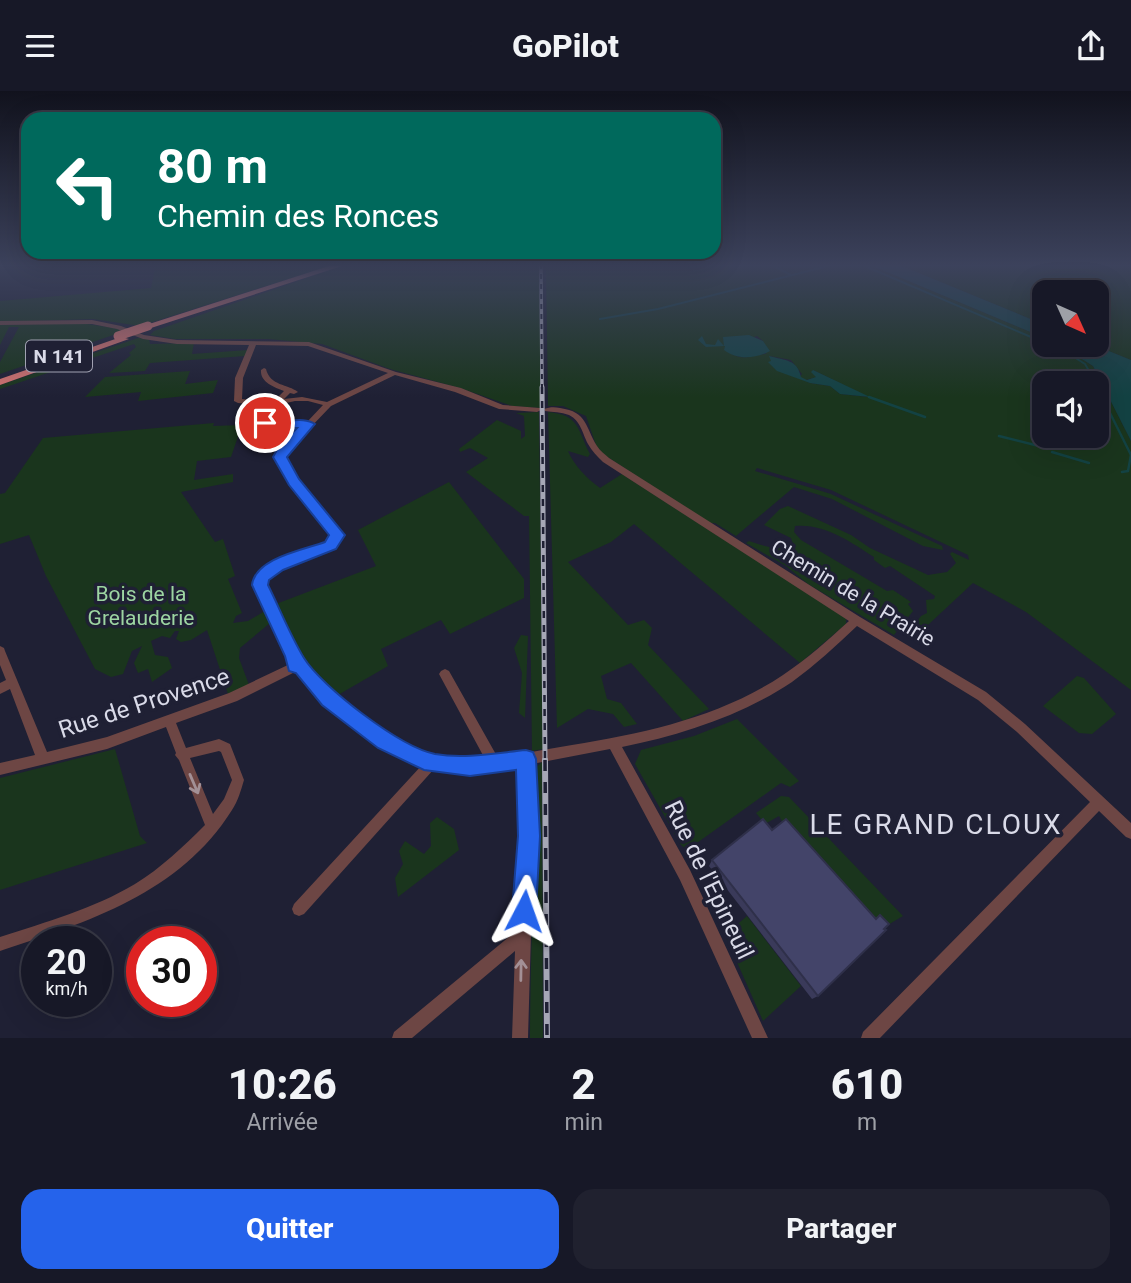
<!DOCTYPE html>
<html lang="fr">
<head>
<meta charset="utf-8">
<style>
  body { margin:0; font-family:Roboto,sans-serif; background:#20212f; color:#f1f3f6; height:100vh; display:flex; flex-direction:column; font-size:26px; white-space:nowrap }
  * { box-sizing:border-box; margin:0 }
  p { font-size:23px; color:#9ea0a7 }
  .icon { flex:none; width:38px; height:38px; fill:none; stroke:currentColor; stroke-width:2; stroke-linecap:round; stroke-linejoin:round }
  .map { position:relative; height:947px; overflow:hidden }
  .drawer { display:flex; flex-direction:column; background:#171827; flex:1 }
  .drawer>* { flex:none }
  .hud { position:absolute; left:21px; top:21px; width:700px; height:147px; border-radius:21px; box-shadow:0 7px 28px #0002,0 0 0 2px #363744; background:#00695c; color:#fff; overflow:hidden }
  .needle { width:46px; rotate:135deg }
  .tools { position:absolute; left:1032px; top:189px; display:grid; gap:14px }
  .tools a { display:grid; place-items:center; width:77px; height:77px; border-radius:14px; background:#171827; box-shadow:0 7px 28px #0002,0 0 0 2px #363744; font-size:35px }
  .speed { position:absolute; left:21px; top:835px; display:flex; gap:14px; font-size:35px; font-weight:700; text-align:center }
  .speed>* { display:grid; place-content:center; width:91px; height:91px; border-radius:50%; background:#171827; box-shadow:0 7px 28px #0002,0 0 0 2px #363744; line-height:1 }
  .speed small { font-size:18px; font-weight:400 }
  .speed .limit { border:10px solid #d22; background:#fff; color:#111 }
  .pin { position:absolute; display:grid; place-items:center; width:60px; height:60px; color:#fff; margin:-30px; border:4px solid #fff; border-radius:50%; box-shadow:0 2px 7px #0007 }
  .me { position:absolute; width:77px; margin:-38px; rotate:4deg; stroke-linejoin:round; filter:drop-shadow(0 0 5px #0008) }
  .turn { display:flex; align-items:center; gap:24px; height:147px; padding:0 21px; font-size:32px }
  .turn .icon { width:91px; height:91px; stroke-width:2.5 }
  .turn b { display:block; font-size:49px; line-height:60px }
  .eta { display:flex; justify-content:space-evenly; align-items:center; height:119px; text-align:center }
  .eta b { font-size:42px; font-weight:800; line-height:49px }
  .cta { display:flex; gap:14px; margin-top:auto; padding:14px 21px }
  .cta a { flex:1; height:80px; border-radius:21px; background:#2563eb; color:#fff; font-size:28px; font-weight:800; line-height:80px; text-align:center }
  .cta a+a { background:#20212f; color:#f1f3f6 }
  header { display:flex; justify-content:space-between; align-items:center; height:91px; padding:0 21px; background:#171827; font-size:32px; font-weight:800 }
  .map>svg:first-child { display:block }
  .green { fill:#1a351d; fill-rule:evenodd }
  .water { fill:#134243 }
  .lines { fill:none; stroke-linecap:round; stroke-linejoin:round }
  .stream-far1 { stroke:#134243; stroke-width:2 }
  .stream { stroke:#134243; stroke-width:2.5 }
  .minor { fill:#6d4644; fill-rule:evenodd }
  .highway { fill:#d47370; fill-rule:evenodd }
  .rail-far2-casing { stroke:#a6a7b6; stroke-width:3.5 }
  .rail-far1-casing { stroke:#a6a7b6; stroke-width:5 }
  .rail-casing { stroke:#a6a7b6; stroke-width:6 }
  .rail-far2 { stroke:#1f2034; stroke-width:2; stroke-dasharray:5; stroke-linecap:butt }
  .rail-far1 { stroke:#1f2034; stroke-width:2.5; stroke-dasharray:7; stroke-linecap:butt }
  .rail { stroke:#1f2034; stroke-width:3.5; stroke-dasharray:11; stroke-linecap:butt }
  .highway-bridge { stroke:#d47370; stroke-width:9 }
  .wall { fill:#3a3a5a }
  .building { fill:#434469; stroke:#2f304a; stroke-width:2 }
  .oneway { stroke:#a39096 }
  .route { fill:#2563eb; stroke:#184099; stroke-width:2 }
  .labels { text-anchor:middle; stroke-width:7; stroke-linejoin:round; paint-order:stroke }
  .shield { fill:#1f2034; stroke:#a1a2b2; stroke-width:2 }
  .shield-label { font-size:19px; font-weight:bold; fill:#d9dae8 }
  .street-label { font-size:21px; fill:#d9dae8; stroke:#1f2034 }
  .park-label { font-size:21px; fill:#9dd5a2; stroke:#1f2034 }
  .near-street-label { font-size:24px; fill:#d9dae8; stroke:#1f2034 }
  .near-neighbourhood-label { font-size:28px; letter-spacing:2px; fill:#d9dae8; stroke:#1f2034 }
</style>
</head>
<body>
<header><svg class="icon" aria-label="menu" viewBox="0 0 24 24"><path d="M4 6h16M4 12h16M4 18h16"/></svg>GoPilot<svg class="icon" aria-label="share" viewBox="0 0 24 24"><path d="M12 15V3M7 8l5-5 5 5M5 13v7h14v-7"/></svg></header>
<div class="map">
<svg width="1131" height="947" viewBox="0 0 1131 947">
  <rect width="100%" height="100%" fill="#1f2034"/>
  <path class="green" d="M156 173H335L140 235 93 228 0 231V210L151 197Z
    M348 173H539L541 317 512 315 460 297 390 278 322 253 268 248H175L150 244 154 240Z
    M546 173H868L1045 247V254H1060L1093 275 1131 350V599L1026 521 973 492 915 546 909 540 921 525 927 522 926 509 934 508 935 505 890 475 885 477 874 469V466C851 451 824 432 795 435L794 441 801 449 887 500 893 499 911 511 908 513 913 520 894 544 808 493 786 475 746 452 749 450C764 455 779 461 793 453L791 447 764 434 780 418 788 415 851 444 870 457 928 484 947 481 956 472 950 463 952 461 969 469 968 464 831 399 757 377 755 380 831 403 942 455 943 459 923 455 832 408 794 396 736 445 715 432H709L603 363 596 354 586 325 563 315H548ZM757 245 763 250 766 263 752 264 727 259 749 266C739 267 733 265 725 258V255ZM770 265 791 269 802 283 800 286 806 289 817 286 813 279 868 306 840 303 830 295 810 292 775 277ZM1045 292H1097V345H1045Z
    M897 173H1131V269L1094 254H1097V201H1045V234Z
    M80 232 121 238 119 242 0 283V271L19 236H9L0 254V234Z
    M141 246 149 248 150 253 194 252 192 263 248 259 245 265 150 272 145 280 109 282 131 264 129 262 136 256 134 253 0 298V294Z
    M190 280 185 293 218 289 213 302 138 310 141 301 85 306 105 286Z
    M539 321 543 658 532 660 529 425H524L466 381 488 367 470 357 460 361 459 358 497 329 521 340V348L525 345 524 325 516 322Z
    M548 321C580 324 577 338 590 363L588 366 568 360C574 374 586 387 600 397L622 383 846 527V533L800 572 634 433 611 451 568 471 628 534 644 529 652 537 648 554 709 618 683 630 631 572 601 585 607 608 621 612 637 633 624 636 613 623 588 618 557 637Z
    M214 332 213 335 242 334 231 366 197 370 194 389 233 383V391L181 401 215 451 223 448 235 485 228 488 242 522 236 525 233 532 248 530 265 520 270 532 240 557 239 567 249 594 228 603 207 539 191 549 181 551 176 548 179 540H175L170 547 162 545 151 550 155 564 168 566 172 577 152 591 148 578 138 582 134 572 142 555 132 560 123 583 111 586 95 578 46 485 29 444 0 453V403L5 402 43 347Z
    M449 391 524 488V507L450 543 441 529 381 558 388 575 338 604C307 586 291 544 276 513L376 475 358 439Z
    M521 544 528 545 525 627 519 622 522 582 514 557Z
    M1077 585 1084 587 1116 623 1092 643 1079 642 1043 615Z
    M737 628 799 690 790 696 781 692 687 759 681 754 635 673 641 659 694 645Z
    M115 658 140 745 147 752 0 799V687Z
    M542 671 543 947H530C530 858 536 769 532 680Z
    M781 705 789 706 903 825 881 838 784 734 779 725 765 733 756 722Z
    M437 726 454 738 459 759 398 806 395 787 403 773 399 760 405 750 424 763 431 755 430 732Z
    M747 825 801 895 763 930 725 844Z"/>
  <path class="water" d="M868 173H897L1045 234V247Z
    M749 244 763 250 770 260C757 267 738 270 724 259L725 255 706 256 698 249 702 245 706 253 715 254 718 248 724 255 723 246Z
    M1060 254H1094L1131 269V350L1093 275Z
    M769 265C786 270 797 268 801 286L807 289 816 286 811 281 813 279 870 306 840 303 830 295 810 292 777 280 768 271 771 270Z"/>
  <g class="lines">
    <path class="stream-far1" d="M769 173 791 184
      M860 173 1045 252
      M600 228 658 218 836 173
      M1049 254 1085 268
      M1074 266 1085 273 1096 292
      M1097 295 1098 298"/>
    <path class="stream" d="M1097 296 1131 364 1128 380 1122 381
      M869 306 925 326
      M999 345 1043 356
      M1052 361 1089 372"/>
    <path class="minor" d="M92 229 121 235 144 244 177 249 309 251 396 281 461 297 503 314 540 317 541 319 537 321 499 318 455 301 395 284 331 315 285 363C291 396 326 414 342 444 339 449 336 454 331 457 311 473 275 467 265 494L299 565 301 571 306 573C313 581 319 590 326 598 346 619 403 659 431 666 449 670 467 670 485 668L439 583 441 580 445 578 449 580 498 667C522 663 547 658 572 654 645 642 720 626 783 584 807 568 828 549 849 530L603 371C597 365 592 360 588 353 582 342 581 330 569 324 561 321 553 321 545 320L544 318C550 316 554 316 560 317 588 321 585 336 597 355 600 360 605 363 609 367L860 526 986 601 1025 633 1131 732V748L1126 746 1099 720 880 947H861L863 941 1090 711 1017 641 978 609 857 535C836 555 815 574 792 591 741 625 681 644 622 656L690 779 768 947H752L680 789 610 658 532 673 533 773 528 947H512L515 860 412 947H392L394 941 516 840 520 738V675C491 680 463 683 434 678L304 823 299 825 294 823 292 818 294 813 422 674C391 663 343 630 320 606 312 598 305 589 299 580H297L237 610 176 632 186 657 219 648 230 653 244 689C241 699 238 710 232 719 180 802 88 831 0 860V846C46 831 93 818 135 793 161 777 183 756 205 734L179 669 175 664 176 662 166 636 107 658 0 684V672L35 664 10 598 0 603V592L6 589 0 574V555L4 557 5 560 47 661 107 646 229 602 290 573 289 565 255 494C271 455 311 474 332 444 317 414 282 398 277 363L302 336 266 337 261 332 270 315 238 312 234 310 235 287 249 254 177 253 143 248 117 238 92 233 0 234V230ZM256 254 308 255 388 282 327 311 302 306 284 308 290 302 294 303 298 301C288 293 270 295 266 278L264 277 261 279C260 291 274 296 284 300L273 311 242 308 243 287ZM295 310H308L323 314 307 331H269L278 314ZM219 660 221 661 232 689 224 708 213 723 190 667Z"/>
    <path class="highway" d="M335 173 345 174 151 237 143 235Z
      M121 246 129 248 0 294V288Z"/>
    <defs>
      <path id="rail-far2" d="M541 173 542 298"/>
      <path id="rail-far1" d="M542 296 545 671"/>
      <path id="rail" d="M545 669 547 947"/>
    </defs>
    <use href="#rail-far2" class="rail-far2-casing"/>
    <use href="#rail-far1" class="rail-far1-casing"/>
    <use href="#rail" class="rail-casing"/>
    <use href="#rail-far2" class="rail-far2"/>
    <use href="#rail-far1" class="rail-far1"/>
    <use href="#rail" class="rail"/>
    <path class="highway-bridge" d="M118 245 148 235"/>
  </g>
  <path class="wall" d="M772 739 875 828 880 824 818 905 812 908 709 775 712 769Z"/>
  <path class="building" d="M763 728 772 739 786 728 876 828 880 824 889 833 884 838 886 839 818 905 712 769Z"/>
  <defs><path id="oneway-shaft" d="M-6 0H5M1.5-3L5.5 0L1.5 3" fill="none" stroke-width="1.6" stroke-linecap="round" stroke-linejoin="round" transform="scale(1.75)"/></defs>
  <g class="oneway">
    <use href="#oneway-shaft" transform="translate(194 693) rotate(67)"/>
    <use href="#oneway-shaft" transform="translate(521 879) rotate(-89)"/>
  </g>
  <linearGradient id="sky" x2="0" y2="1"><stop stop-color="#11121d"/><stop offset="0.57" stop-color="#3c425c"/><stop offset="1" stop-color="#3c425c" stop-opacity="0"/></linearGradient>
  <rect width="1131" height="306" fill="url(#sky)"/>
  <path class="route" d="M265 328C281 334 302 324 315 333L287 366 299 388 345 444 336 458 283 479 269 489 268 494C280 518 290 544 304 567 322 596 400 656 435 663 465 668 496 662 526 659L533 661 536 668 540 745 536 820 532 829 524 832 515 829 512 820 518 745 516 679 470 685 424 679 378 657 322 614 296 582 289 580 285 565 252 494C255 467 303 459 325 451L329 444 289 394 273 366 278 357 297 337H265L259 332Z"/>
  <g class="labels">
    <rect class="shield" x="26" y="249.5" width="66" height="31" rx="5"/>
    <g class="shield-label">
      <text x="59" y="272">N 141</text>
    </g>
    <g class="street-label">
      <text transform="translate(853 502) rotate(31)" y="7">Chemin de la Prairie</text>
    </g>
    <g class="park-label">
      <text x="141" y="510">Bois de la<tspan x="141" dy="24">Grelauderie</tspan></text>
    </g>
    <g class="near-street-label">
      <text transform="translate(144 612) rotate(-18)" y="8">Rue de Provence</text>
      <text transform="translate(709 789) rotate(64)" y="8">Rue de l'Epineuil</text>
    </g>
    <g class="near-neighbourhood-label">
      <text x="936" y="743">LE GRAND CLOUX</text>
    </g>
  </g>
</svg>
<div class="tools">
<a><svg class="needle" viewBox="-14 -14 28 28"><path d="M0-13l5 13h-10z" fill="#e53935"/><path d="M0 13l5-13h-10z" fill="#9ea0a7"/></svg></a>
<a><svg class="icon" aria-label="sound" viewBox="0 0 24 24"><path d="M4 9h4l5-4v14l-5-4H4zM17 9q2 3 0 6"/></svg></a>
</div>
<div class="speed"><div>20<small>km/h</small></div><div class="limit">30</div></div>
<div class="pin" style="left:265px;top:332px;background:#d93025"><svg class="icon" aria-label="arrive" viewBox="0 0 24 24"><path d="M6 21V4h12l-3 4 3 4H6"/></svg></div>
<svg class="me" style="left:524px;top:820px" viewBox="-20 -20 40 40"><path d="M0-17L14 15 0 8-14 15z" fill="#2563eb" stroke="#fff" stroke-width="4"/></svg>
<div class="hud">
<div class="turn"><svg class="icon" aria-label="left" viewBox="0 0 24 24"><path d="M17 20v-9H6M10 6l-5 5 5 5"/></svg><div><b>80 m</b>Chemin des Ronces</div></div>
</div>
</div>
<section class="drawer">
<div class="eta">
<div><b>10:26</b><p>Arrivée</p></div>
<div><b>2</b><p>min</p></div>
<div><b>610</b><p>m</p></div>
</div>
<div class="cta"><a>Quitter</a><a>Partager</a></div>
</section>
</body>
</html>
